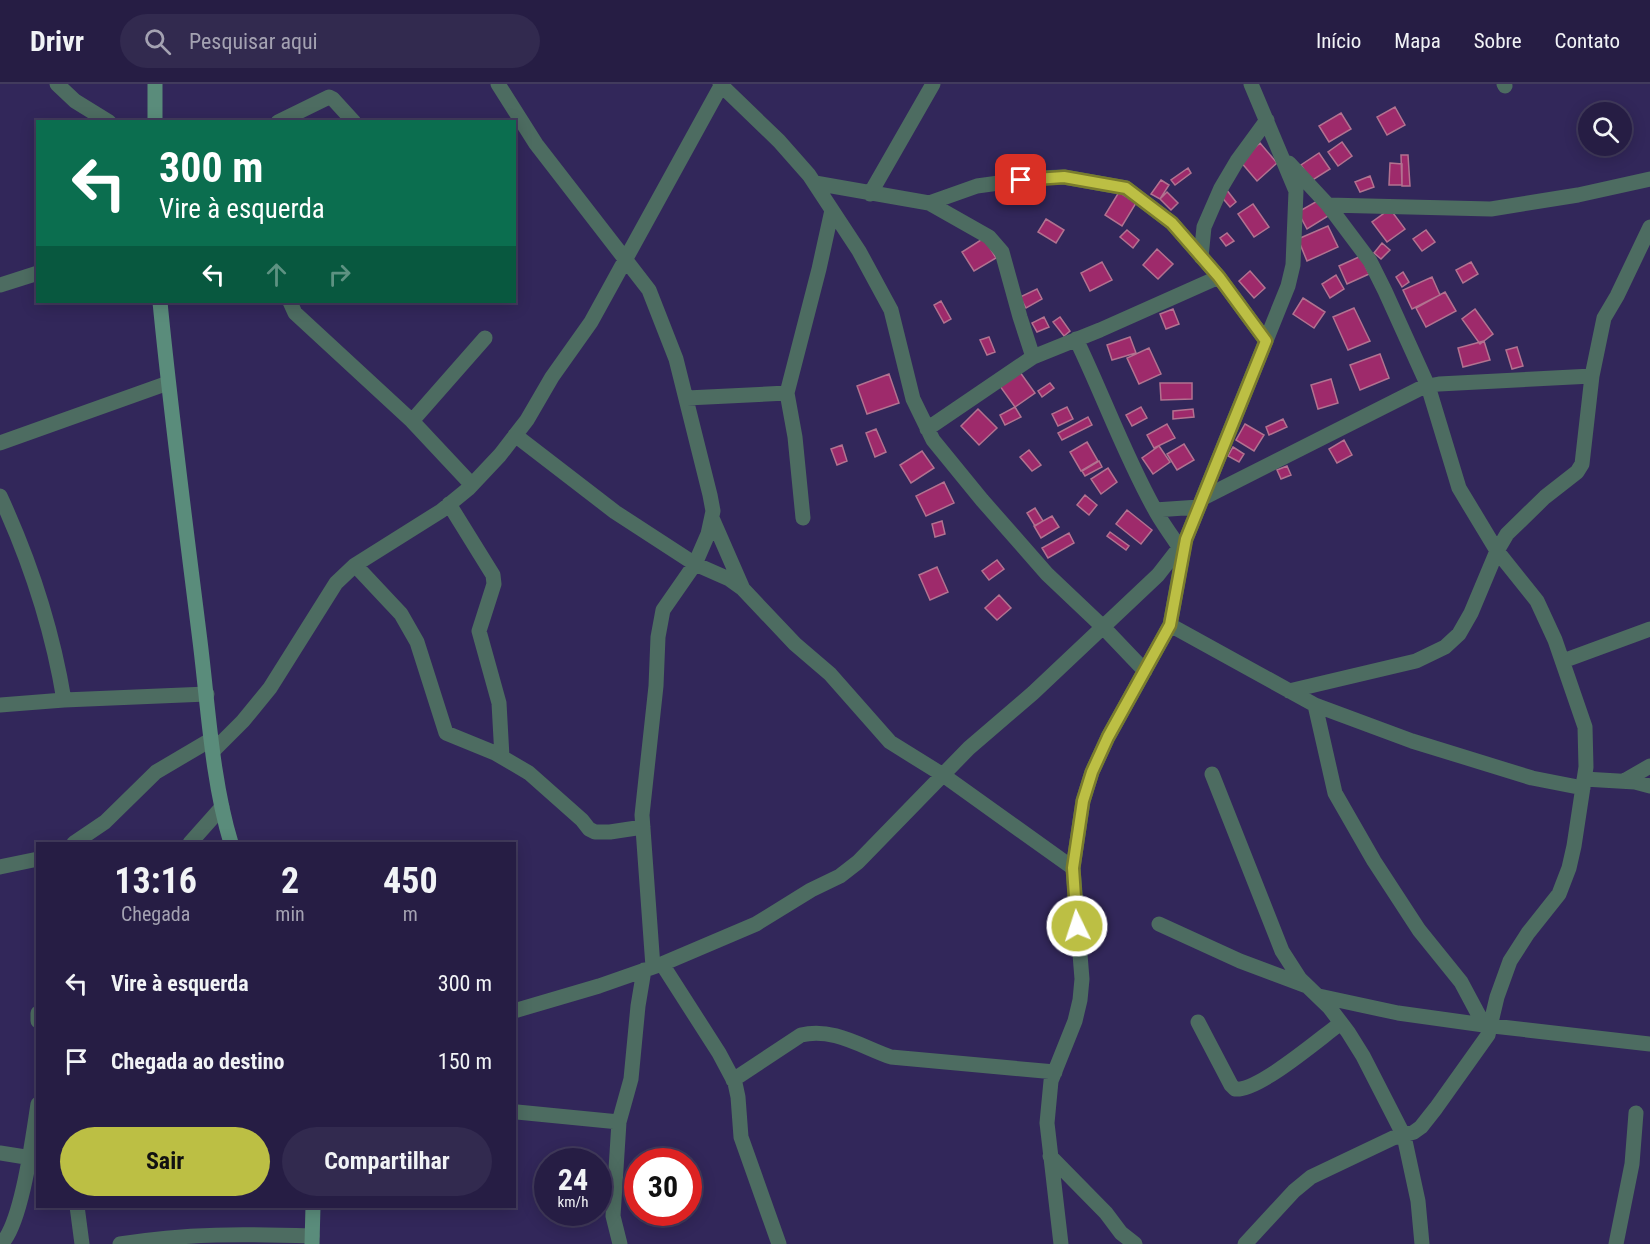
<!DOCTYPE html>
<html lang="pt">
<head>
<meta charset="utf-8">
<style>
  body { margin:0; font-family:"Roboto Condensed",sans-serif; background:#322a4f; color:#f1f3f6; height:100vh; display:flex; flex-direction:column; font-size:22px; white-space:nowrap }
  * { box-sizing:border-box; margin:0 }
  p { font-size:20px; color:#a4a2b2 }
  .icon { flex:none; width:33px; height:33px; fill:none; stroke:currentColor; stroke-width:2; stroke-linecap:round; stroke-linejoin:round }
  .map { position:relative; flex:1; overflow:hidden }
  .drawer { position:absolute; left:36px; top:758px; width:480px; height:366px; display:flex; flex-direction:column; background:#261d44; border-radius:0px; box-shadow:0 3px 15px #0003,0 0 0 2px #423b5d }
  .drawer>* { flex:none }
  .top-card { position:absolute; left:36px; top:36px; width:480px; height:183px; border-radius:0px; box-shadow:0 3px 15px #0003,0 0 0 2px #423b5d; background:#0b6e4f; color:#fff; overflow:hidden }
  .buttons { position:absolute; left:1578px; top:18px; display:grid; gap:12px }
  .buttons a { display:grid; place-items:center; width:54px; height:54px; border-radius:50%; background:#261d44; box-shadow:0 3px 15px #0003,0 0 0 2px #423b5d; font-size:30px }
  .speed { position:absolute; left:534px; top:1064px; display:flex; gap:12px; font-size:30px; font-weight:700; text-align:center }
  .speed>* { display:grid; place-content:center; width:78px; height:78px; border-radius:50%; background:#261d44; box-shadow:0 3px 15px #0003,0 0 0 2px #423b5d; line-height:1 }
  .speed small { font-size:15px; font-weight:400 }
  .speed .limit { border:9px solid #d22; background:#fff; color:#111 }
  .pin { position:absolute; display:grid; place-items:center; width:51px; height:51px; color:#fff; margin:-26px; border-radius:12px; box-shadow:0 3px 9px #0006 }
  .me { position:absolute; width:66px; margin:-33px; rotate:356deg; stroke-linejoin:round; filter:drop-shadow(0 0 4px #0008) }
  .turn { display:flex; align-items:center; gap:21px; height:126px; padding:0 24px; font-size:27px }
  .turn .icon { width:78px; height:78px; stroke-width:2.5 }
  .turn b { display:block; font-size:42px; line-height:51px }
  .lanes { display:flex; align-items:center; height:57px; padding:0 24px; background:#0003; justify-content:center; gap:30px; direction:ltr }
  .lanes .off { opacity:.35 }
  .eta { display:flex; justify-content:space-evenly; align-items:center; height:102px; text-align:center }
  .eta b { font-size:36px; font-weight:700; line-height:42px }
  .button { display:flex; gap:12px; margin-top:auto; padding:12px 24px }
  .button a { flex:1; height:69px; border-radius:36px; background:#bcbf44; color:#111; font-size:24px; font-weight:700; line-height:69px; text-align:center }
  .button a+a { background:#322a4f; color:#f1f3f6 }
  ul { padding:0; list-style:none }
  li { display:flex; align-items:center; gap:18px; height:78px; padding:0 24px }
  li div { flex:1 }
  li b { display:block; font-size:22px }
  li em { font-style:normal }
  header { display:flex; align-items:center; gap:36px; box-sizing:border-box; height:84px; padding:0 30px; background:#261d44; border-bottom:2px solid #423b5d }
  header strong { font-size:28px }
  nav { display:flex; gap:33px; margin-inline-start:auto; font-size:21px }
  .search { width:420px; height:54px; background:#322a4f; display:flex; align-items:center; gap:15px; box-sizing:border-box; padding:0 21px; border-radius:33px; color:#a4a2b2; font-size:22px }
  .map>svg:first-child { display:block }
  .building { fill:#9e2a6b; stroke:#b27290; stroke-width:1.5 }
  .lines { fill:none; stroke-linecap:round; stroke-linejoin:round }
  .street { stroke:#4d6c61; stroke-width:15 }
  .secondary { stroke:#5a8c7b; stroke-width:15 }
  .route-casing { stroke:#7a7c2c; stroke-width:15 }
  .route { stroke:#bcbf44; stroke-width:10 }
</style>
</head>
<body>
<header>
<strong>Drivr</strong>
<div class="search"><svg class="icon" aria-label="search" viewBox="0 0 24 24"><circle cx="10" cy="10" r="6"/><path d="M15 15l6 6"/></svg>Pesquisar aqui</div>
<nav><a>Início</a><a>Mapa</a><a>Sobre</a><a>Contato</a></nav>
</header>
<div class="map">
<svg width="1650" height="1160" viewBox="0 0 1650 1160">
  <rect width="100%" height="100%" fill="#32275a"/>
  <path class="building" d="M1395 23 1405 41 1387 51 1377 33Z
    M1341 29 1351 45 1329 58 1319 42Z
    M1342 58 1352 72 1338 82 1328 68Z
    M1260 59 1277 79 1257 97 1240 77Z
    M1319 69 1330 85 1311 97 1301 81Z
    M1401 71H1408L1410 102H1402Z
    M1390 79 1402 80V101H1389Z
    M1188 84 1191 89 1175 101 1171 96Z
    M1370 92 1374 103 1360 108 1355 98Z
    M1161 96 1169 101 1160 115 1151 110Z
    M1226 105 1236 118 1230 123 1220 111Z
    M1119 108 1136 119 1122 142 1105 131Z
    M1167 108 1178 119 1171 126 1160 115Z
    M1319 116 1328 132 1307 145 1298 128Z
    M1253 120 1269 143 1254 153 1238 130Z
    M1390 125 1405 145 1387 158 1372 138Z
    M1046 135 1064 146 1056 159 1038 148Z
    M1328 142 1338 163 1307 177 1298 155Z
    M1127 146 1139 156 1133 164 1120 153Z
    M1426 146 1435 158 1422 167 1413 155Z
    M1227 149 1234 157 1226 162 1220 154Z
    M984 154 996 174 974 187 962 168Z
    M1382 159 1390 166 1381 175 1374 169Z
    M1157 165 1173 180 1158 195 1143 181Z
    M1361 172 1369 190 1347 200 1339 182Z
    M1102 178 1112 196 1090 207 1081 189Z
    M1471 178 1478 190 1463 199 1456 186Z
    M1250 187 1265 204 1254 214 1239 197Z
    M1403 188 1409 198 1402 203 1396 193Z
    M1336 191 1344 205 1330 214 1322 200Z
    M1432 193 1440 211 1412 225 1403 206Z
    M1037 205 1042 215 1026 224 1020 213Z
    M1445 208 1456 227 1426 243 1416 224Z
    M1303 214 1325 228 1314 244 1293 230Z
    M941 217 951 235 944 239 934 221Z
    M1354 224 1370 257 1348 266 1333 233Z
    M1173 225 1179 240 1166 245 1160 230Z
    M1475 225 1493 250 1480 260 1462 235Z
    M1044 233 1049 243 1037 248 1032 239Z
    M1060 233 1070 247 1064 252 1053 238Z
    M989 253 995 268 987 271 980 256Z
    M1130 253 1136 269 1112 276 1107 261Z
    M1484 257 1490 276 1463 283 1458 264Z
    M1517 263 1523 282 1512 285 1506 266Z
    M1149 264 1161 290 1139 300 1127 274Z
    M1380 270 1389 294 1360 306 1350 281Z
    M1017 284 1035 309 1015 323 997 298Z
    M889 290 899 319 867 330 857 302Z
    M1331 295 1338 319 1318 325 1311 301Z
    M1050 299 1054 304 1042 313 1038 307Z
    M1160 299H1192V315L1161 316Z
    M1015 323 1021 333 1005 341 1000 331Z
    M1067 323 1073 335 1058 342 1052 330Z
    M1141 323 1147 334 1132 342 1126 331Z
    M978 325 997 344 979 361 961 342Z
    M1193 325 1194 333 1173 335V327Z
    M1088 333 1092 341 1062 356 1058 349Z
    M1283 335 1287 343 1269 351 1266 343Z
    M1167 340 1175 354 1154 364 1147 351Z
    M1245 340 1264 351 1254 367 1236 356Z
    M876 345 886 368 875 373 866 349Z
    M1344 356 1352 371 1337 379 1329 365Z
    M1087 358 1098 377 1081 387 1070 368Z
    M1184 360 1194 376 1177 386 1167 370Z
    M842 361 847 377 837 381 831 365Z
    M1159 362 1170 378 1153 390 1142 374Z
    M1233 363 1244 370 1239 378 1228 372Z
    M1029 366 1041 381 1032 387 1020 373Z
    M922 367 934 384 911 399 900 381Z
    M1099 377 1102 383 1085 392 1082 387Z
    M1287 382 1291 391 1281 395 1277 386Z
    M1108 384 1117 398 1101 410 1091 395Z
    M944 398 954 419 926 432 916 412Z
    M1085 411 1097 421 1089 431 1077 421Z
    M1035 424 1043 437 1035 442 1027 429Z
    M1127 426 1152 446 1141 460 1116 440Z
    M1052 432 1059 443 1041 454 1034 442Z
    M942 437 945 450 935 453 932 440Z
    M1110 448 1129 462 1126 466 1107 452Z
    M1069 449 1074 459 1048 474 1042 464Z
    M997 476 1004 485 989 496 982 487Z
    M937 483 948 508 930 516 919 491Z
    M999 511 1011 524 997 536 985 524Z"/>
  <g class="lines">
    <path class="street" d="M57 0 75 17 109 38
      M498 0 536 60 649 206 676 275 710 411 713 427 708 450 695 480 663 526 658 553 656 602 642 731 653 883
      M720 0 779 57 809 91 859 167 891 226 913 315 933 356 982 416 1047 490 1104 544 1145 587
      M1504 0 1505 2
      M278 38 329 13 333 15 354 38
      M815 99 929 119 989 153 1002 168 1020 233 1033 273
      M870 110 933 0
      M929 119 977 102 1036 94 1064 93 1126 104 1172 139 1219 193 1266 257
      M1328 121 1491 125 1578 111 1650 95
      M1201 173 1204 143 1221 104 1237 77 1267 36
      M0 201 38 189
      M290 218 295 229 412 337 472 401
      M1076 255C1103 311 1124 370 1154 424 1161 438 1171 450 1179 463
      M687 314 787 309
      M412 337 485 254
      M927 345 1033 273 1100 246 1219 193
      M515 351 615 428 695 480 729 495 743 505 795 560 830 590 890 658 943 691 1073 784
      M0 359 168 299
      M0 412C31 479 52 543 64 616
      M1203 414 1423 303 1439 300 1592 292
      M449 420 493 491 494 500 479 547 499 619 502 673
      M1155 426 1199 423
      M712 434 743 505
      M803 434 795 353 787 309 819 185 832 126
      M355 481 401 530 417 558 446 649 495 669 529 689 582 736 589 745 595 748H610L643 743
      M1170 541 1315 621 1412 657 1532 694 1583 704
      M1563 577 1650 545
      M1289 607 1416 577 1445 563 1459 550 1471 529 1497 467 1507 450 1545 413 1577 388 1582 380 1592 292 1604 234 1617 212 1650 143
      M0 621 64 616 207 610
      M1315 621 1335 709 1339 716 1374 777 1419 846 1461 898 1484 941
      M214 666 243 637 270 604 336 499 355 481 441 427 468 405 500 371 527 336 552 293 591 238 722 0
      M1212 690 1282 867 1300 895 1329 923 1348 948 1363 972 1404 1052 1418 1117 1422 1160
      M1584 695 1635 698 1650 702
      M1624 697 1650 682
      M74 759 105 738 156 688 212 655
      M190 759 222 723
      M0 783 38 775
      M1159 840 1240 877 1304 901
      M662 880 719 969 735 999 738 1013 741 1053 779 1160
      M1319 912 1398 929 1484 941 1650 960
      M514 927 599 902 662 880 756 840 811 806 840 792 858 778 969 664 1033 609 1158 491 1186 455 1288 202 1293 181 1296 107 1251 0
      M38 929V937
      M1198 938 1231 1001 1235 1005C1258 1008 1320 954 1341 939
      M733 996 801 951C833 943 862 963 891 973L1055 988
      M517 1028 619 1038
      M0 1069 38 1075
      M1050 1072 1106 1129 1121 1149 1135 1160
      M77 1122 82 1160
      M1 1160C22 1140 33 1051 38 1020
      M120 1160C186 1149 246 1150 312 1152
      M620 1160 613 1132 619 1038 631 995 638 922 644 886
      M1061 1160 1047 1039 1051 997 1075 937 1080 916 1082 895 1073 784 1083 717 1092 688 1108 653 1170 541 1185 458
      M1245 1160 1294 1107 1311 1093 1393 1054 1414 1048 1421 1043 1436 1024 1488 951 1497 913 1510 877 1528 849 1559 810 1569 784 1574 762 1586 683 1585 643 1555 556 1537 517 1497 467 1459 404 1428 302 1385 207 1370 177 1328 121 1289 79
      M1616 1160 1632 1080 1636 1029"/>
    <path class="secondary" d="M155 38V0
      M160 218C171 331 186 444 200 557 208 621 212 697 231 759
      M312 1160 313 1122"/>
  </g>
  <g class="lines">
    <defs>
      <path id="route" d="M1021 96 1064 93 1126 104 1172 139 1219 193 1266 257 1186 455 1170 541 1108 653 1092 688 1083 717 1073 784 1077 842"/>
    </defs>
    <use href="#route" class="route-casing"/>
    <use href="#route" class="route"/>
  </g>
</svg>
<div class="buttons">
<a><svg class="icon" aria-label="search" viewBox="0 0 24 24"><circle cx="10" cy="10" r="6"/><path d="M15 15l6 6"/></svg></a>
</div>
<div class="speed"><div>24<small>km/h</small></div><div class="limit">30</div></div>
<div class="pin" style="left:1021px;top:96px;background:#d93025"><svg class="icon" aria-label="arrive" viewBox="0 0 24 24"><path d="M6 21V4h12l-3 4 3 4H6"/></svg></div>
<svg class="me" style="left:1077px;top:842px" viewBox="-20 -20 40 40"><circle r="17" fill="#bcbf44" stroke="#fff" stroke-width="3"/><path d="M0-11L8 9 0 5-8 9z" fill="#fff"/></svg>
<div class="top-card">
<div class="turn"><svg class="icon" aria-label="left" viewBox="0 0 24 24"><path d="M17 20v-9H6M10 6l-5 5 5 5"/></svg><div><b>300 m</b>Vire à esquerda</div></div>
<div class="lanes"><svg class="icon" aria-label="left" viewBox="0 0 24 24"><path d="M17 20v-9H6M10 6l-5 5 5 5"/></svg><svg class="icon off" aria-label="ahead" viewBox="0 0 24 24"><path d="M12 20V5M6 11l6-6 6 6"/></svg><svg class="icon off" aria-label="right" viewBox="0 0 24 24"><path d="M7 20v-9h11M14 6l5 5-5 5"/></svg></div>
</div>
<section class="drawer">
<div class="eta">
<div><b>13:16</b><p>Chegada</p></div>
<div><b>2</b><p>min</p></div>
<div><b>450</b><p>m</p></div>
</div>
<ul>
<li><svg class="icon" aria-label="left" viewBox="0 0 24 24"><path d="M17 20v-9H6M10 6l-5 5 5 5"/></svg><div><b>Vire à esquerda</b></div><em>300 m</em></li>
<li><svg class="icon" aria-label="arrive" viewBox="0 0 24 24"><path d="M6 21V4h12l-3 4 3 4H6"/></svg><div><b>Chegada ao destino</b></div><em>150 m</em></li>
</ul>
<div class="button"><a>Sair</a><a>Compartilhar</a></div>
</section>
</div>
</body>
</html>
